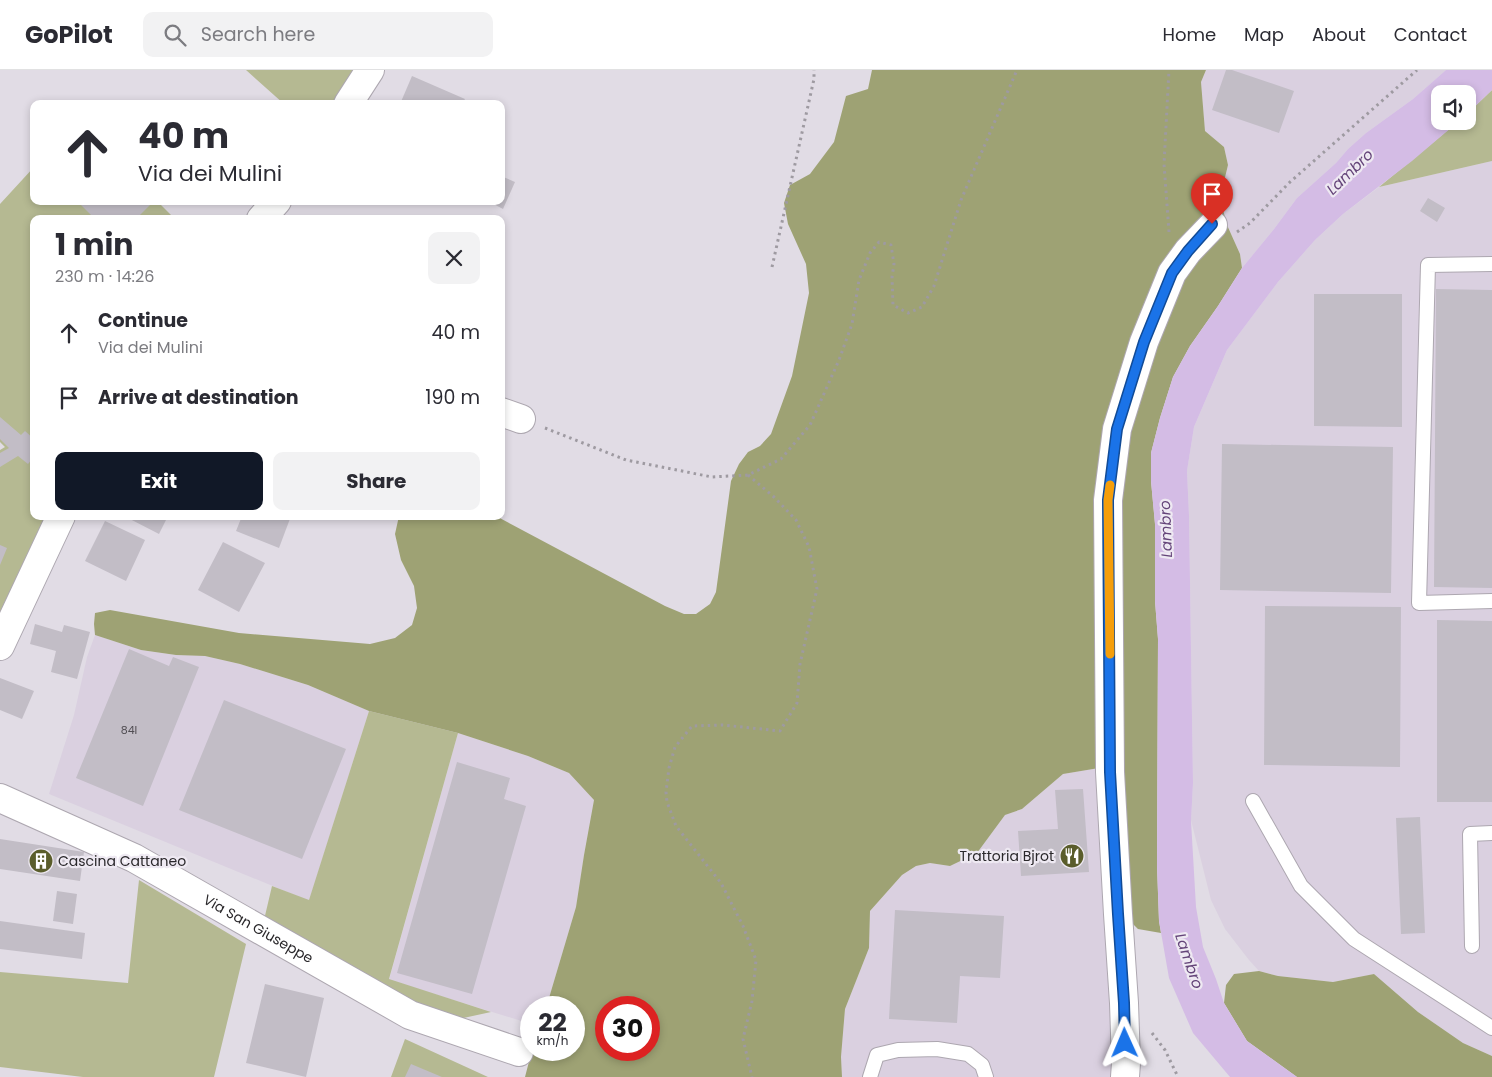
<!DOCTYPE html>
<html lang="en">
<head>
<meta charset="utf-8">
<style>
  body { margin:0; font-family:Poppins,sans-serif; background:#f2f2f3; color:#2b2b33; height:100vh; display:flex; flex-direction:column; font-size:19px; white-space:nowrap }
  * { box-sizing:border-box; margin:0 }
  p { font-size:16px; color:#7c7c81 }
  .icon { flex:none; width:28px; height:28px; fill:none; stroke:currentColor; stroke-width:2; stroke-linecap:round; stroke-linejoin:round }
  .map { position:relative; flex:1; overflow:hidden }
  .drawer { position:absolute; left:30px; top:145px; width:475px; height:305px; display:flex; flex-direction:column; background:#fff; border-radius:10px; box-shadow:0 2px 8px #0003 }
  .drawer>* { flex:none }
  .top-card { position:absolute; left:30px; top:30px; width:475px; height:105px; border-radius:10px; box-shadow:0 2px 8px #0003; background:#fff; color:#2b2b33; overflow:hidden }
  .tools { position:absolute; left:1431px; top:15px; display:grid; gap:10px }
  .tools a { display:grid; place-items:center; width:45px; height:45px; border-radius:10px; background:#fff; box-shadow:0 2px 8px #0003; font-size:25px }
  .speed { position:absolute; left:520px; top:926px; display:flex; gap:10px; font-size:25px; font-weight:700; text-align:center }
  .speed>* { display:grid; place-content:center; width:65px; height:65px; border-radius:50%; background:#fff; box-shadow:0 2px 8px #0003; line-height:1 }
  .speed small { font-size:12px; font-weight:400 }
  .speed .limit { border:8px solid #d22; background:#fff; color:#111 }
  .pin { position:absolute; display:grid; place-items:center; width:42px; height:42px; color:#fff; margin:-51px -21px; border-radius:50% 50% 50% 0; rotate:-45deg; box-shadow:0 0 5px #0007 }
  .pin .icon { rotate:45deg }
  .me { position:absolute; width:55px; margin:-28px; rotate:359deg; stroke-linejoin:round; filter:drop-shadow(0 0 4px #0008) }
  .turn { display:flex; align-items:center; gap:18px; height:105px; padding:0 25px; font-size:22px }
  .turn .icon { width:65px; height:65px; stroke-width:2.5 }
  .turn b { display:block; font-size:35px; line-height:42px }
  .round { display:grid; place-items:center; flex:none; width:52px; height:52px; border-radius:10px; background:#f2f2f3 }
  .summary { display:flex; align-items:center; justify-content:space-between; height:85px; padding:0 25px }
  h1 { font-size:30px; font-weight:700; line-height:38px }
  .action { display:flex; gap:10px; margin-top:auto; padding:10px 25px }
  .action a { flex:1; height:58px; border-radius:10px; background:#111827; color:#fff; font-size:20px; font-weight:700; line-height:58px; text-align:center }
  .action a+a { background:#f2f2f3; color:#2b2b33 }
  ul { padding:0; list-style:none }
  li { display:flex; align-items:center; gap:15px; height:65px; padding:0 25px }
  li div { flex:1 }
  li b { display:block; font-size:19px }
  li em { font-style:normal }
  header { display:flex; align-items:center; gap:30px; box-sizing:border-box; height:70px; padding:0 25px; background:#fff; border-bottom:1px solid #e1e1e2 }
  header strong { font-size:24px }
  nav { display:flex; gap:28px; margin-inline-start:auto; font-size:18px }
  .search { width:350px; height:45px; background:#f2f2f3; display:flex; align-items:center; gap:12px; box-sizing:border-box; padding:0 18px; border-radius:10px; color:#7c7c81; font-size:19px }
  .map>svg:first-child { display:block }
  .built { fill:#dad0e0 }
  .green { fill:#b5b992 }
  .forest { fill:#9ea274; fill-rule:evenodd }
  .water { fill:#d4bce5 }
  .building { fill:#c2bdc6 }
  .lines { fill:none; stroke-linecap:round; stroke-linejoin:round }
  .service-casing { stroke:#ada7b0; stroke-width:16 }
  .minor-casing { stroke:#ada7b0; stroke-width:30 }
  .path { stroke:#9e9aa1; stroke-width:3; stroke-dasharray:2.5 4; stroke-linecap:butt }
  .service { stroke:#fff; stroke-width:14 }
  .minor { stroke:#fff; stroke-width:28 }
  .route-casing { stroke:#114b97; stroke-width:12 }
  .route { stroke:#1a73e8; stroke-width:9 }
  .slow { stroke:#f59e0b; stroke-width:9 }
  .labels { text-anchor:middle; stroke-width:4.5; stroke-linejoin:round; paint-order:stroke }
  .number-label { font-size:11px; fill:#504d52 }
  .poi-label { font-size:14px; fill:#2a282b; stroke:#eee9f2; text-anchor:end }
  .street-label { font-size:14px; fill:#2a282b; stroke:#eee9f2 }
  .water-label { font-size:15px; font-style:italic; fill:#644479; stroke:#eee9f2 }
</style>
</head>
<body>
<header>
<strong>GoPilot</strong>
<div class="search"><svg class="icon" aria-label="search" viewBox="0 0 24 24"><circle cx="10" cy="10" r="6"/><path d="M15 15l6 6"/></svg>Search here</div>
<nav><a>Home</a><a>Map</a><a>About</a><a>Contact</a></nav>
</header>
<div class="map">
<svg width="1492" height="1007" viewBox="0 0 1492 1007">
  <rect width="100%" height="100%" fill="#e1dce5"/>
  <path class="built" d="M1206 0H1446L1413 29 1366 63 1348 79 1336 93 1297 128 1274 159 1242 198 1240 184 1227 155 1220 128 1228 95 1224 77 1205 61 1201 12Z
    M1492 91V986L1463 973 1418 942 1374 904 1333 912 1278 906 1259 901 1249 890 1225 859 1211 830 1191 750 1193 713 1189 445 1187 401 1194 357 1227 280 1278 212 1315 170 1343 144 1379 117Z
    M95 565 141 580 176 585 205 586 240 594 308 615 369 641 309 831 49 724 74 645 87 587Z
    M458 663 528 686 569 703 594 730 584 785 576 837 549 928 545 937 531 938V954L389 910Z
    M1099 698 1125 1007H842L841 987 845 939 869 878 870 841 902 805 916 796 930 793 950 796 977 783 1005 745 1022 739 1063 704Z"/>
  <path class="green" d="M246 0H355L335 34H284Z
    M1492 20V91L1379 117 1459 51H1468V43Z
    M34 97V131H157L175 149H34V446H50L0 552V380L5 377 0 372V134Z
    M369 641 458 663 389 909 491 942 445 952 264 850 272 816 309 830Z
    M139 810 246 874 214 1007H83L0 997V902L128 913Z
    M405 969 488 1007H391Z"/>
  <path class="forest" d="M872 0H1206L1201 12 1205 61 1224 77 1228 95 1220 128 1227 155 1240 184 1242 198 1218 236 1190 276 1173 307 1160 348 1151 383V411L1155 454V531L1158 569 1157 796 1159 851 1161 863 1138 859 1126 847 1099 698 1063 704 1022 739 1005 745 977 783 950 796 930 793 916 796 902 805 870 841 869 878 845 939 841 987 842 1007H525L532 980H574V938L545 937 549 928 576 837 584 785 594 730 569 703 528 686 458 663 369 641 308 615 240 594 205 586 176 585 141 580 95 565 94 554 95 543 110 540 239 563 370 574 395 568 412 555 417 538 414 516 401 490 395 464 399 446H496L665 536 684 544H696L710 534 716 522 731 411 739 394 748 382 760 376 771 364 792 306 809 223 806 194 788 154 784 133 790 115 810 104 834 72 846 26 868 19ZM606 938H649V980H606Z
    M1259 901 1278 906 1333 912 1374 904 1418 942 1463 973 1492 986V1007H1297L1247 971 1224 933 1226 915 1234 904Z"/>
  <path class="water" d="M1446 0H1492V20L1468 43V24H1440V51H1459L1412 91 1343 144 1315 170 1278 212 1227 280 1194 357 1187 401 1189 445 1193 713 1191 751 1196 837 1203 877 1216 909 1224 933 1247 971 1297 1007H1230L1193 963 1169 908 1159 851 1157 796 1158 569 1155 531V454L1151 411V383L1160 348 1173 307 1190 276 1218 236 1242 198 1274 159 1297 128 1336 93 1348 79 1366 63 1413 29Z"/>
  <path class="building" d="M1226 0H1232L1294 21 1279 63 1212 40Z
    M412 6 465 29 462 34H400Z
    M501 106 515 112 503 139 488 131H501Z
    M1428 128 1445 138 1437 152 1420 141Z
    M81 131H151L152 133 136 149H95L79 133Z
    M1436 219 1492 220V518L1434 517Z
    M1314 224H1402V357L1314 356Z
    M0 347 21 365 25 361 34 369V387L28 394 18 386 0 397V383L9 378 0 369Z
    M1222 374 1393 377 1391 523 1220 520Z
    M124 446H168L159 464Z
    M242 446H291L279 478 236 461Z
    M105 451 145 470 126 511 85 491Z
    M223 472 265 493 239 542 198 520Z
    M0 475 7 478 0 495Z
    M1265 536 1401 537 1400 697 1264 695Z
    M1437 550 1492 551V732H1437Z
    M35 554 62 562 64 555 90 562 77 609 51 602 56 581 30 574Z
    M129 579 169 596 173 587 199 597 143 736 76 708Z
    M0 608 34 621 22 649 0 640Z
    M224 630 346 679 302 789 179 740Z
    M457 692 510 708 504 729 526 736 472 924 397 903Z
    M1083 719 1089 802 1021 806 1018 761 1058 759 1055 720Z
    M1420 747 1425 863 1401 864 1396 748Z
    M0 769 84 782 80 811 0 799Z
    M57 821 77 824 73 854 53 851Z
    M895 840 1004 846 1000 908 960 906 957 953 889 949Z
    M0 851 85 863 82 889 0 879Z
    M265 914 324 928 306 1007 246 993Z
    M411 994 442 1007H405Z"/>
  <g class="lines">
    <defs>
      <path id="service" d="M1492 194 1428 195 1419 533 1492 531
        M1253 731 1301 816 1354 869 1492 958
        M1472 876 1470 764 1492 763
        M870 1007 877 985 898 980 937 979 968 984 982 995 986 1007"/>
      <g id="minor">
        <path d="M348 34 370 0"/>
        <path d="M261 149 277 131"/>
        <path d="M501 342 521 349"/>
        <path d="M0 576 61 446"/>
        <path id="s1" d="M0 728 134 788 410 945 519 982"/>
        <path d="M1125 1007 1126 993 1124 933 1118 844 1110 702 1108 430 1117 359 1144 272 1172 203 1188 181 1213 155"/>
      </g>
    </defs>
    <use href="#service" class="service-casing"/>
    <use href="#minor" class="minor-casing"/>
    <path class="path" d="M1169 162 1164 94 1169 0
      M1237 162 1250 153 1290 112 1417 0
      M772 197 814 9V0
      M545 358 626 390 712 407 748 405 781 389 810 355 839 290 852 254 859 210 870 183 879 172 891 175 894 194 892 207 893 235 908 243 922 237 934 216 961 130 1017 0
      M748 405 774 427 796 450 809 477 817 519 800 594 797 633 780 661 723 655 692 656 675 677 669 698 666 722 667 732 676 756 721 813 743 856 756 890 752 931 743 969 752 1007
      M1152 963 1165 980 1178 1007"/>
    <use href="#service" class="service"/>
    <use href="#minor" class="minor"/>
  </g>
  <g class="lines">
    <defs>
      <path id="route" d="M1125 973 1124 933 1118 844 1110 702 1108 430 1117 359 1144 272 1172 203 1188 181 1212 154"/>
    </defs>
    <use href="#route" class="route-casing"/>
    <use href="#route" class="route"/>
    <path class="slow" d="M1110 584 1108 430 1110 415"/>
  </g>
  <defs>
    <symbol id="restaurant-disc" viewBox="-11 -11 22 22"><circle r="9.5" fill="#5a5d2b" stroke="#eee9f2"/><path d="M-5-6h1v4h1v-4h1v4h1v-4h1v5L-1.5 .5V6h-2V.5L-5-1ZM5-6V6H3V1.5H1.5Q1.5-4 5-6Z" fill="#fff"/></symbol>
    <symbol id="building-disc" viewBox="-11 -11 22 22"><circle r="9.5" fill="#5a5d2b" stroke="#eee9f2"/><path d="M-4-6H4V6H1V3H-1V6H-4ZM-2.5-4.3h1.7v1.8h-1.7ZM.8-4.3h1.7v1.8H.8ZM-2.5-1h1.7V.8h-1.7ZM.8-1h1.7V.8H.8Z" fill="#fff"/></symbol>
  </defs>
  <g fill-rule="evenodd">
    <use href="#restaurant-disc" x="1058" y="772" width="28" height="28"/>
    <use href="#building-disc" x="27" y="777" width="28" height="28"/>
  </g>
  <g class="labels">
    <g class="number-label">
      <text x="129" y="664">84l</text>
    </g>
    <g class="poi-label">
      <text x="1054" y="791">Trattoria Bjrot</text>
      <text x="58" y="796" text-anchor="start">Cascina Cattaneo</text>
    </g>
    <g class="street-label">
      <text dy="5" stroke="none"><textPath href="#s1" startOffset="290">Via San Giuseppe</textPath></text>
    </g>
    <g class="water-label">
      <text transform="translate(1350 102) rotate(-44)" y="5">Lambro</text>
      <text transform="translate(1166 459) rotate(-92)" y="5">Lambro</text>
      <text transform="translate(1189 891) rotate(71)" y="5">Lambro</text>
    </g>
  </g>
</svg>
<div class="tools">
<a><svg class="icon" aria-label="sound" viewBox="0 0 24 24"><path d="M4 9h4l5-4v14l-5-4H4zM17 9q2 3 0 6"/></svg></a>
</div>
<div class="speed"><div>22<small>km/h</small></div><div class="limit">30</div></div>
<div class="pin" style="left:1212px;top:154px;background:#d93025"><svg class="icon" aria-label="arrive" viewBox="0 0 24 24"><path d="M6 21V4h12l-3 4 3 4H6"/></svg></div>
<svg class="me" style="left:1125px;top:973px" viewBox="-20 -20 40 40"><path d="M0-17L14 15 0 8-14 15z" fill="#1a73e8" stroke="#fff" stroke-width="4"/></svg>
<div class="top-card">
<div class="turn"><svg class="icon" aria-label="ahead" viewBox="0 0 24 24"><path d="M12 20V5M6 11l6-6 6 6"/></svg><div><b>40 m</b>Via dei Mulini</div></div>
</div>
<section class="drawer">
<div class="summary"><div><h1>1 min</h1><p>230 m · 14:26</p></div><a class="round"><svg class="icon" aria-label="close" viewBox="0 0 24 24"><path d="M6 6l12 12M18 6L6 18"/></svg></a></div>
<ul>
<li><svg class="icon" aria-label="ahead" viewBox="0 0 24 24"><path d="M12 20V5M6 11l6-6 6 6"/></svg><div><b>Continue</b><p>Via dei Mulini</p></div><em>40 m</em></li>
<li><svg class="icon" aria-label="arrive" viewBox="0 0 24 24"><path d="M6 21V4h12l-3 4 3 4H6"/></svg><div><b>Arrive at destination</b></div><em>190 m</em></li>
</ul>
<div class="action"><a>Exit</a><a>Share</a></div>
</section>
</div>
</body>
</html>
